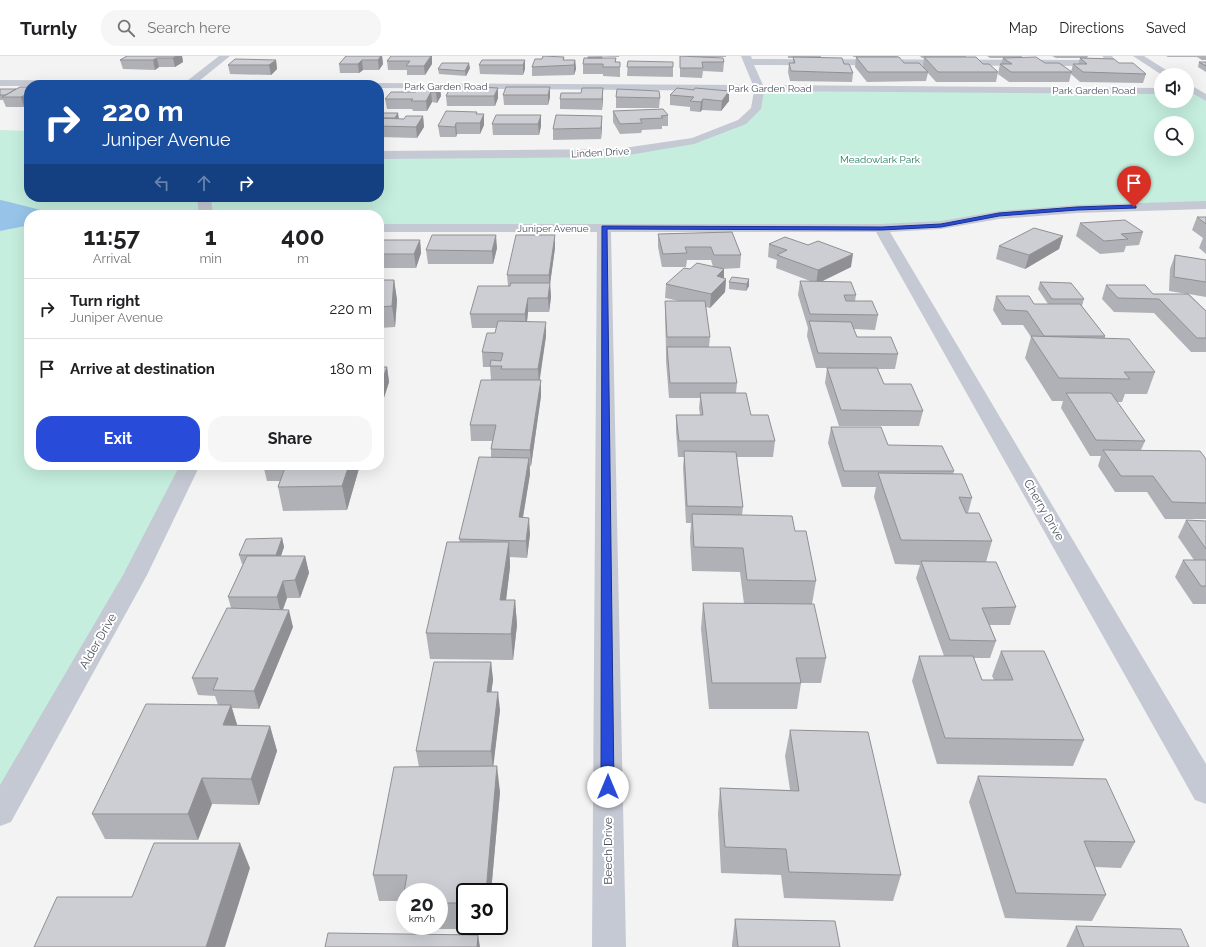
<!DOCTYPE html>
<html lang="en">
<head>
<meta charset="utf-8">
<style>
  body { margin:0; font-family:Raleway,sans-serif; background:#f6f6f6; color:#202124; height:100vh; display:flex; flex-direction:column; font-size:15px; white-space:nowrap }
  * { box-sizing:border-box; margin:0 }
  p { font-size:13px; color:#757577 }
  .icon { flex:none; width:22px; height:22px; fill:none; stroke:currentColor; stroke-width:2; stroke-linecap:round; stroke-linejoin:round }
  .map { position:relative; flex:1; overflow:hidden }
  .details { position:absolute; left:24px; top:154px; width:360px; height:260px; display:flex; flex-direction:column; background:#fff; border-radius:16px; box-shadow:0 4px 16px #0002 }
  .details>* { flex:none }
  .guide { position:absolute; left:24px; top:24px; width:360px; height:122px; border-radius:16px; box-shadow:0 4px 16px #0002; background:#1a4fa0; color:#fff; overflow:hidden }
  .fabs { position:absolute; left:1154px; top:12px; display:grid; gap:8px }
  .fabs a { display:grid; place-items:center; width:40px; height:40px; border-radius:50%; background:#fff; box-shadow:0 4px 16px #0002; font-size:20px }
  .speed { position:absolute; left:396px; top:827px; display:flex; gap:8px; font-size:20px; font-weight:700; text-align:center }
  .speed>* { display:grid; place-content:center; width:52px; height:52px; border-radius:50%; background:#fff; box-shadow:0 4px 16px #0002; line-height:1 }
  .speed small { font-size:10px; font-weight:400 }
  .speed .limit { border:2px solid #111; border-radius:6px; background:#fff; color:#111 }
  .pin { position:absolute; display:grid; place-items:center; width:34px; height:34px; color:#fff; margin:-41px -17px; border-radius:50% 50% 50% 0; rotate:-45deg; box-shadow:0 0 4px #0007 }
  .pin .icon { rotate:45deg }
  .me { position:absolute; width:44px; margin:-22px; rotate:0deg; stroke-linejoin:round; filter:drop-shadow(0 0 3px #0008) }
  .turn { display:flex; align-items:center; gap:14px; height:84px; padding:0 12px; font-size:18px }
  .turn .icon { width:52px; height:52px; stroke-width:2.5 }
  .turn b { display:block; font-size:28px; line-height:34px }
  .lanes { display:flex; align-items:center; height:38px; padding:0 12px; background:#0003; justify-content:center; gap:20px; direction:ltr }
  .lanes .off { opacity:.35 }
  .eta { display:flex; justify-content:space-evenly; align-items:center; height:68px; text-align:center }
  .eta b { font-size:24px; font-weight:700; line-height:28px }
  .cta { display:flex; gap:8px; margin-top:auto; padding:8px 12px }
  .cta a { flex:1; height:46px; border-radius:16px; background:#284cd9; color:#fff; font-size:16px; font-weight:700; line-height:46px; text-align:center }
  .cta a+a { background:#f6f6f6; color:#202124 }
  ul { padding:0; list-style:none }
  li { display:flex; align-items:center; gap:12px; height:60px; padding:0 12px; border-top:1px solid #e0e0e0 }
  li div { flex:1 }
  li b { display:block; font-size:15px }
  li em { font-style:normal }
  header { display:flex; align-items:center; gap:24px; box-sizing:border-box; height:56px; padding:0 20px; background:#fff; border-bottom:1px solid #e0e0e0 }
  header strong { font-size:19px }
  nav { display:flex; gap:22px; margin-inline-start:auto; font-size:14px }
  .search { width:280px; height:36px; background:#f6f6f6; display:flex; align-items:center; gap:10px; box-sizing:border-box; padding:0 14px; border-radius:16px; color:#757577; font-size:15px }
  .map>svg:first-child { display:block }
  .green { fill:#c5eede; fill-rule:evenodd }
  .water { fill:#96c3e7 }
  .lines { fill:none; stroke-linecap:round; stroke-linejoin:round }
  .minor { fill:#c4c9d3; fill-rule:evenodd }
  .wall { fill:#b0b1b6 }
  .shaded-wall { fill:#909094 }
  .building { fill:#cdced4; stroke:#909094 }
  .route { fill:#284cd9; stroke:#1a318d }
  .labels { text-anchor:middle; stroke-width:4; stroke-linejoin:round; paint-order:stroke }
  .far-street-label { font-size:10px; fill:#4b515f; stroke:#fff }
  .far-park-label { font-size:10px; fill:#1f7d64; stroke:#fff }
  .street-label { font-size:12px; fill:#4b515f; stroke:#fff }
</style>
</head>
<body>
<header>
<strong>Turnly</strong>
<div class="search"><svg class="icon" aria-label="search" viewBox="0 0 24 24"><circle cx="10" cy="10" r="6"/><path d="M15 15l6 6"/></svg>Search here</div>
<nav><a>Map</a><a>Directions</a><a>Saved</a></nav>
</header>
<div class="map">
<svg width="1206" height="891" viewBox="0 0 1206 891">
  <rect width="100%" height="100%" fill="#f4f3f3"/>
  <path class="green" d="M759 32 1161 35V45H1187V35H1194L1206 42V149L1077 153 941 169 379 172V159H29V409H190L0 757V74L29 75V141H379V99L617 97 694 85 742 66 756 53ZM1161 67H1187V93H1161Z"/>
  <path class="water" d="M0 144 5 145 45 155 40 159H29V168L25 170 0 175Z"/>
  <g class="lines">
    <path class="minor" d="M219 0H230L199 25 316 26 321 29 0 30V24L187 25Z
      M741 0H751L752 3 1090 4 1104 2 1102 0H1112L1114 3 1111 6 1090 10 754 9 763 29 1161 32V38L764 35 761 53 746 68 694 88 617 101 379 103V95L617 93 692 82 738 64 751 52 754 35 379 32V29H374L375 27 753 29Z
      M1133 0H1144L1174 19H1162Z
      M1187 27 1206 38V45L1187 34Z
      M197 141H211L213 159H199Z
      M1206 145V153L1077 157 999 163 941 173 890 176 1206 708V748L1195 744 876 176H611L626 891H592L597 176H379V168H881L941 165 999 155 1077 149Z
      M180 409H200L147 519 11 766 0 770V729L123 519Z"/>
  </g>
  <path class="wall" d="M182 0 183 6 175 11H159L155 14 123 13 120 4Z
    M346 0H382L383 8 379 14H363L359 17H340L339 8Z
    M391 0H432V8L425 19H407V14H388L387 5Z
    M585 0H619V1Z
    M680 0 690 1 689 0H726V1H709L724 6 723 16 703 15 702 22 680 21Z
    M788 0H821V2L844 8 853 17 852 26 790 25 788 16 789 7H793V2H788Z
    M853 0H898L897 1 904 7 923 10 924 2H922L920 0H966V1L983 8 998 16 996 26H936L928 17 926 25 867 26 855 11 856 1H862H853Z
    M987 0H1022V2L1045 7 1071 16 1073 8H1078L1080 2 1119 7 1146 18 1143 27 1080 26 1071 18 1069 26H1009L998 18 1000 8H1001L1003 2H990Z
    M1052 0H1088L1087 2H1056Z
    M1166 0H1206V4H1202L1197 1H1168Z
    M564 1V4H575L576 13 574 19 532 20V11L542 3Z
    M602 2H616V6H620V21L603 20V18H583V8Z
    M276 4 277 13 271 19 230 18 228 9Z
    M525 4V13L523 19 480 18 479 9Z
    M628 5 673 11V21L627 20Z
    M1199 6H1206V16L1198 11Z
    M470 12 466 20 439 18 438 13Z
    M440 30 441 40 437 47 432 46 427 55H413L412 53H387L385 43Z
    M29 31V49L24 51H6L3 44H0V33H16Z
    M479 31 498 42 495 50H447L446 40Z
    M550 31V41L548 49H504L503 39Z
    M677 32 729 45 721 55 702 54 700 56 690 55V51L670 49V39Z
    M616 41 660 42 659 52H616Z
    M603 42 602 54 560 53V43Z
    M613 55 668 59V70H662V73L642 74 641 77 620 78 613 66Z
    M379 57 399 63H404L423 60 424 71 417 82 379 81Z
    M477 58H484V69L480 78H457L456 81H440L438 70Z
    M541 59V70L539 79H493L492 68Z
    M602 70 601 83 553 84V73Z
    M1197 161H1206V198L1199 192 1203 182 1192 174Z
    M1080 167 1143 176 1139 189 1126 190 1124 196 1100 198 1076 180Z
    M732 176 741 199 740 212 721 213H724V222L726 223 725 236 710 252 706 251 710 281 709 291 737 327 736 337 751 359 775 385 773 401H737L743 451 742 459 795 475 816 525 812 548 826 602 821 627H801L797 653H709L701 573 703 547 744 548 740 516 692 515 690 482 691 467H686L683 411 684 401H678L676 375V359H700L699 352 700 342H669L666 305V295L665 259V245H679L665 242 666 228 690 213 713 211 711 204H687L686 211H662L658 191V178Z
    M1063 180 1059 193 1025 213 996 203 999 190Z
    M379 184H420L421 197 416 212H379Z
    M769 188 851 211 821 226 856 239 855 245 878 259 875 274 854 273 857 281 898 298 895 313H878L884 328 923 355 919 370H839L825 327 827 312H816L807 280 808 272 798 239 800 225H810L776 212 777 204 768 201Z
    M497 192 493 208H428L426 194Z
    M555 192 550 228 551 241 549 256H528L527 266 546 280 539 324 541 340 531 410H530V418L523 462 530 478 527 502 510 501V511L506 544H515L517 569 513 604 430 603 426 577 460 486 459 483 491 401V393L492 385H471L470 369 491 324 490 311H483L482 296 495 277 496 272H472L470 258 508 230 507 219Z
    M1175 199 1206 204V241L1189 238 1206 255V296H1191L1154 257 1114 256 1102 243 1106 229 1153 238H1187L1169 235 1170 213Z
    M749 223V230L746 235 729 233V226Z
    M379 224H394L397 244 395 271 379 272Z
    M1040 226 1084 243 1082 250 1105 280V283L1155 316 1147 338H1125L1122 346H1117L1145 385 1141 394 1206 403V463H1165L1147 436H1115L1098 410 1101 400H1090L1061 352 1063 345H1052L1025 302 1031 281 1023 269H1002L993 254 996 240 1034 248H1048L1038 233Z
    M379 311H387L389 326 382 348H379Z
    M831 371 888 389 954 415 953 418 972 442 968 457 992 485 986 506 1016 551 1010 569H990L996 585 990 602H974L982 624H994L992 620 1001 595 1084 684 1073 710 937 708 912 625 919 600H944L916 522 920 509 895 508 874 441 876 431H842L828 387Z
    M263 409H360L347 454 283 455 278 431 280 425H267Z
    M1186 464 1206 465V548H1193L1175 521 1183 504H1194L1178 481Z
    M282 482 284 491 281 500H305L309 517 300 542H287L283 554 293 571 259 653 232 652 237 669 270 670 277 695 259 749 212 748 198 784 105 783 92 758 218 649 215 640 198 639 192 622 231 552 228 541 243 508H242L239 499Z
    M491 606 493 624 491 636 500 654 493 710 500 736 491 836H465V870H488V873H408L407 870H439V836H405V861L402 848 403 845H379L373 819 419 711 416 695Z
    M790 674 901 819 893 845 784 842 781 819 721 817 718 758 720 732 790 734 785 700Z
    M978 720 1135 786 1121 812 1095 811 1106 839 1092 865 1005 862 969 746Z
    M735 863 840 891H732V889Z
    M1076 870 1189 891H1066Z"/>
  <path class="shaded-wall" d="M176 0H182L183 6 175 11 173 2Z
    M381 0H382L383 8 379 14 378 4Z
    M431 0H432V8L425 19 424 10Z
    M157 2 159 11 155 14 153 4Z
    M276 4 277 13 271 19 269 9Z
    M362 4 363 14 359 17 358 8Z
    M525 4V13L523 19V9Z
    M575 4 576 13 574 19V9Z
    M469 7 470 12 466 20 465 15Z
    M440 30 441 40 437 47 436 36Z
    M550 31V41L548 49V39Z
    M498 32V42L495 50 494 40Z
    M603 32V42L602 54V43Z
    M729 35V45L721 55 722 45Z
    M431 36 432 46 427 55 426 45Z
    M25 39 28 49 24 51 21 41Z
    M703 43 702 54 700 56 701 46Z
    M398 57 399 63 395 62Z
    M484 58V69L480 78V67Z
    M541 59V70L539 79 538 68Z
    M423 60 424 71 417 82 416 71Z
    M602 60V70L601 83V72Z
    M456 67 457 78 456 81 455 71Z
    M496 179 497 192 493 208 492 195Z
    M555 179V192L550 228 551 241 549 256 548 242 549 232V219Z
    M1063 180 1059 193 1025 213 1029 199Z
    M420 184 421 197 416 212 414 198Z
    M853 198 851 211 816 228 818 214Z
    M724 213V225L726 223 725 236 710 252 711 238 717 220Z
    M749 223V230L746 235 747 228Z
    M394 224 397 244 395 271 392 250Z
    M528 242V256L526 273 525 258Z
    M546 266V280L539 329 538 313Z
    M387 311 389 326 382 348 379 333Z
    M541 324V340L531 410 530 394Z
    M529 402 530 418 520 478 519 461Z
    M349 409H360L347 454 342 430Z
    M529 462 530 478 527 502 526 485Z
    M282 482 284 491 278 508 276 499Z
    M509 486 510 511 503 569 500 544Z
    M305 500 309 517 300 542 295 524Z
    M283 525 287 542 281 558 277 541Z
    M515 544 517 569 513 604 511 578Z
    M289 554 293 571 259 653 254 635Z
    M491 606 493 624 489 653 487 636Z
    M498 636 500 654 493 713 491 695Z
    M231 649 239 675 223 669Z
    M270 670 277 695 259 749 251 723Z
    M497 710 500 736 491 836H486Z
    M202 722 212 748 198 784 188 758Z
    M240 787 250 812 225 891H206Z
    M478 879 480 891H477Z"/>
  <path class="building" d="M127 0H176L173 2H157L153 4H120Z
    M346 0H381L378 4H362L358 8H339Z
    M391 0H431L424 10H406L410 5H387Z
    M543 0 564 1 563 4H575L574 9 532 11 535 3H542Z
    M680 0 723 2 724 6H702L703 12H680Z
    M588 1H602V2H588Z
    M793 1 842 2 844 8H849L853 17 791 15 789 7H795Z
    M856 1H899L904 7H919L928 16H868Z
    M924 1H976L983 8H989L998 16H938Z
    M1036 1 1045 7H1059L1072 16H1011L1000 8H1012L1003 2Z
    M584 2H616L615 6H620V11H603V8H583Z
    M1080 2 1114 3 1119 7H1133L1146 18 1083 16 1073 8H1087Z
    M235 3 276 4 269 9H228Z
    M482 4H525L523 9H479Z
    M628 5 673 6V11H627Z
    M1199 6H1206V10Z
    M442 7H469L465 15 438 13Z
    M318 26H332L329 29H314Z
    M52 28H71L69 29H51Z
    M419 30H440L436 36H431L426 45H411L413 43H385L391 36H416Z
    M451 30 479 31 498 32 494 40H446Z
    M20 31H29V39H25L21 41H2Z
    M506 31H550L548 39H503Z
    M582 32H603L602 43H560L561 37H581Z
    M677 32 694 34 695 32 729 35 722 45 703 43 701 46 690 45 694 41 670 39Z
    M0 33H16L6 39H0Z
    M617 33 659 35 660 42 616 41Z
    M663 53 668 59 661 60 663 62 640 63 642 67 620 68 613 55Z
    M446 55 477 56 476 58H484L480 67H456L455 71 438 70Z
    M379 57H398L395 62H379Z
    M496 59H541L538 68H492Z
    M556 59 602 60 601 72 553 73Z
    M406 60H423L416 71 379 70V62L404 63Z
    M1197 161H1206V168Z
    M1125 164 1143 176 1121 178 1128 183 1104 185 1080 167Z
    M1034 172 1063 180 1029 199 999 190Z
    M732 176 741 199H714L711 191H685L687 197 663 198 658 178Z
    M432 179H496L492 195 426 194Z
    M516 179H555L549 219H507Z
    M785 181 808 189 818 185 853 198 818 214 777 199 787 194 769 188Z
    M379 184H420L414 198H379Z
    M1175 199 1206 204V226L1174 221Z
    M697 207 724 213 717 220 726 223 711 238 666 228 684 212 690 213Z
    M732 221 749 223 747 228 729 226Z
    M379 224H394L392 250 379 251Z
    M800 225 851 226 856 239H844L846 245H872L878 259 810 258Z
    M1040 226 1071 227 1084 243H1052Z
    M511 227H550L548 242H528L525 258H470L478 230H510Z
    M1106 229H1145L1153 238H1188L1206 255V282H1197L1159 243 1118 242Z
    M996 240H1029L1034 248H1080L1105 280H1044L1027 255 1006 254Z
    M665 245H705L710 281H667Z
    M498 265 546 266 538 313H501L502 310H490L491 304 501 305 503 297 482 296 487 277H495Z
    M809 265 851 266 857 281H891L898 298 818 297Z
    M1031 280 1129 283 1155 316H1124L1130 323 1059 322Z
    M667 291H730L737 327H670Z
    M379 311H387L379 333Z
    M827 312H877L884 328H911L923 355 841 354Z
    M481 324H541L530 394 491 393 496 369H470Z
    M700 337H746L751 359H768L775 385H679L676 359H703Z
    M1066 337H1111L1145 385 1096 384Z
    M831 371H881L888 389 942 390 954 415H844Z
    M1103 394 1200 395 1206 403V447L1172 446 1153 420H1121Z
    M684 395 736 396 743 451 687 450Z
    M479 401 529 402 519 461 529 462 526 485 459 483Z
    M286 409H349L342 430 278 431Z
    M878 417 962 418 972 442 959 441 966 457H979L992 485 901 484Z
    M692 458 792 460 795 475H806L816 525 747 524 743 492 694 491Z
    M1186 464 1206 465V493Z
    M282 482 276 499H239L246 483Z
    M447 486H509L500 544H515L511 578 426 577Z
    M247 500H305L295 524 283 525 277 541H228Z
    M1183 504H1206V530H1201Z
    M921 505 996 506 1016 551 982 552 996 585 950 584Z
    M703 547 814 548 826 602H796L801 627H712Z
    M227 552 289 554 254 635 213 634 218 622H192Z
    M1001 595H1044L1084 684 945 682 919 600H973L982 624H1013Z
    M434 606H491L487 636H498L491 695H416Z
    M146 648 231 649 223 669 270 670 251 723 202 722 188 758H92Z
    M790 674 868 676 901 819 789 816 786 793 725 791 720 732 799 735Z
    M497 710 486 836H465V847H439V836H405V848H402L407 819H373L394 711Z
    M978 720 1106 723 1135 786 1084 785 1106 839 1016 837Z
    M154 787H240L206 891H34L57 841H132Z
    M735 863 835 865 840 891H738Z
    M1076 870 1181 873 1189 891H1084Z
    M328 877 478 879 477 891H325Z"/>
  <path class="route" d="M1134 149 1136 150V152L1077 154 999 160 941 171 882 174 607 173 614 731 612 735 608 736 603 735 601 731 602 170 882 171 941 168 999 157 1077 151Z"/>
  <g class="labels">
    <g class="far-street-label">
      <text x="446" y="34">Park Garden Road</text>
      <text x="770" y="36">Park Garden Road</text>
      <text x="1094" y="38">Park Garden Road</text>
      <text transform="translate(600 96) rotate(-3)" y="4">Linden Drive</text>
      <text x="553" y="176">Juniper Avenue</text>
    </g>
    <g class="far-park-label">
      <text x="880" y="107">Meadowlark Park</text>
    </g>
    <g class="street-label">
      <text transform="translate(1044 454) rotate(60)" y="4">Cherry Drive</text>
      <text transform="translate(98 585) rotate(-60)" y="4">Alder Drive</text>
      <text transform="translate(608 795) rotate(-90)" y="4">Beech Drive</text>
    </g>
  </g>
</svg>
<div class="fabs">
<a><svg class="icon" aria-label="sound" viewBox="0 0 24 24"><path d="M4 9h4l5-4v14l-5-4H4zM17 9q2 3 0 6"/></svg></a>
<a><svg class="icon" aria-label="search" viewBox="0 0 24 24"><circle cx="10" cy="10" r="6"/><path d="M15 15l6 6"/></svg></a>
</div>
<div class="speed"><div>20<small>km/h</small></div><div class="limit">30</div></div>
<div class="pin" style="left:1134px;top:151px;background:#d93025"><svg class="icon" aria-label="arrive" viewBox="0 0 24 24"><path d="M6 21V4h12l-3 4 3 4H6"/></svg></div>
<svg class="me" style="left:608px;top:731px" viewBox="-20 -20 40 40"><circle r="19" fill="#fff"/><path d="M0-13L10 11 0 6-10 11z" fill="#284cd9"/></svg>
<div class="guide">
<div class="turn"><svg class="icon" aria-label="right" viewBox="0 0 24 24"><path d="M7 20v-9h11M14 6l5 5-5 5"/></svg><div><b>220 m</b>Juniper Avenue</div></div>
<div class="lanes"><svg class="icon off" aria-label="left" viewBox="0 0 24 24"><path d="M17 20v-9H6M10 6l-5 5 5 5"/></svg><svg class="icon off" aria-label="ahead" viewBox="0 0 24 24"><path d="M12 20V5M6 11l6-6 6 6"/></svg><svg class="icon" aria-label="right" viewBox="0 0 24 24"><path d="M7 20v-9h11M14 6l5 5-5 5"/></svg></div>
</div>
<section class="details">
<div class="eta">
<div><b>11:57</b><p>Arrival</p></div>
<div><b>1</b><p>min</p></div>
<div><b>400</b><p>m</p></div>
</div>
<ul>
<li><svg class="icon" aria-label="right" viewBox="0 0 24 24"><path d="M7 20v-9h11M14 6l5 5-5 5"/></svg><div><b>Turn right</b><p>Juniper Avenue</p></div><em>220 m</em></li>
<li><svg class="icon" aria-label="arrive" viewBox="0 0 24 24"><path d="M6 21V4h12l-3 4 3 4H6"/></svg><div><b>Arrive at destination</b></div><em>180 m</em></li>
</ul>
<div class="cta"><a>Exit</a><a>Share</a></div>
</section>
</div>
</body>
</html>
